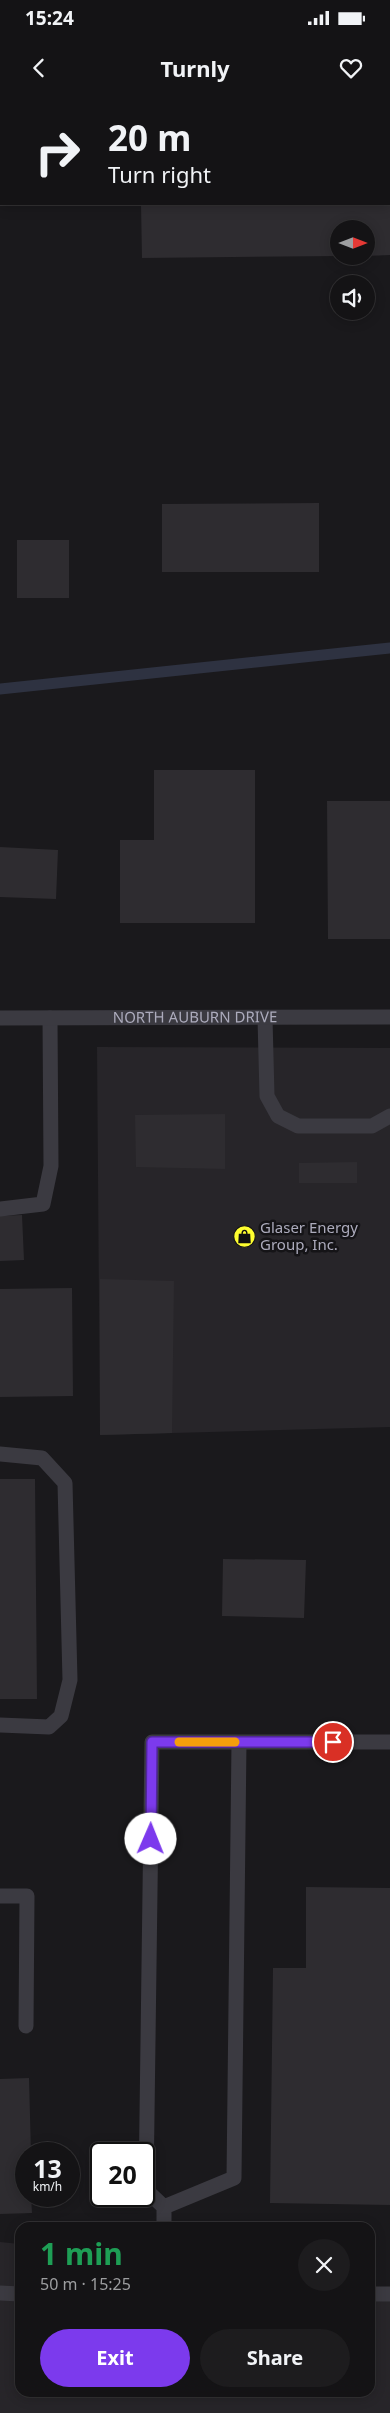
<!DOCTYPE html>
<html lang="en">
<head>
<meta charset="utf-8">
<style>
  body { margin:0; font-family:"Noto Sans",sans-serif; background:#1d1c1e; color:#f1f3f6; height:100vh; display:flex; flex-direction:column; font-size:19px; white-space:nowrap }
  * { box-sizing:border-box; margin:0 }
  p { font-size:16px; color:#9d9ea0 }
  .icon { flex:none; width:28px; height:28px; fill:none; stroke:currentColor; stroke-width:2; stroke-linecap:round; stroke-linejoin:round }
  .map { position:relative; flex:1; overflow:hidden }
  .details { position:absolute; left:15px; top:2122px; width:360px; height:175px; display:flex; flex-direction:column; background:#141315; border-radius:15px; box-shadow:0 2px 12px #0003,0 0 0 1px #333234 }
  .details>* { flex:none }
  .guide { position:absolute; left:0px; top:0px; width:390px; height:105px; box-shadow:0 2px 12px #0003,0 0 0 1px #333234; background:#141315; color:#f1f3f6; overflow:hidden }
  .needle { width:32px; rotate:90deg }
  .tools { position:absolute; left:330px; top:120px; display:grid; gap:10px }
  .tools a { display:grid; place-items:center; width:45px; height:45px; border-radius:50%; background:#141315; box-shadow:0 2px 12px #0003,0 0 0 1px #333234; font-size:25px }
  .speed { position:absolute; left:15px; top:2042px; display:flex; gap:10px; font-size:25px; font-weight:700; text-align:center }
  .speed>* { display:grid; place-content:center; width:65px; height:65px; border-radius:50%; background:#141315; box-shadow:0 2px 12px #0003,0 0 0 1px #333234; line-height:1 }
  .speed small { font-size:12px; font-weight:400 }
  .speed .limit { border:2px solid #111; border-radius:8px; background:#fff; color:#111 }
  .pin { position:absolute; display:grid; place-items:center; width:42px; height:42px; color:#fff; margin:-21px; border:2px solid #fff; border-radius:50%; box-shadow:0 1px 5px #0007 }
  .me { position:absolute; width:55px; margin:-28px; rotate:1deg; stroke-linejoin:round; filter:drop-shadow(0 0 4px #0008) }
  .turn { display:flex; align-items:center; gap:18px; height:105px; padding:0 25px; font-size:22px }
  .turn .icon { width:65px; height:65px; stroke-width:2.5 }
  .turn b { display:block; font-size:35px; line-height:42px }
  .round { display:grid; place-items:center; flex:none; width:52px; height:52px; border-radius:26px; background:#1d1c1e }
  .headline { display:flex; align-items:center; justify-content:space-between; height:85px; padding:0 25px }
  h1 { font-size:30px; font-weight:700; line-height:38px; color:#1e9e55 }
  .primary-button { display:flex; gap:10px; margin-top:auto; padding:10px 25px }
  .primary-button a { flex:1; height:58px; border-radius:30px; background:#7c3aed; color:#fff; font-size:20px; font-weight:700; line-height:58px; text-align:center }
  .primary-button a+a { background:#1d1c1e; color:#f1f3f6 }
  .status { display:flex; justify-content:space-between; align-items:center; height:35px; padding:0 25px; background:#141315; direction:ltr }
  .status svg { height:14px; fill:currentColor }
  header { display:flex; justify-content:space-between; align-items:center; height:65px; padding:0 25px; background:#141315; font-size:22px; font-weight:700 }
  .map>svg:first-child { display:block }
  .built { fill:#272529 }
  .lines { fill:none; stroke-linecap:round; stroke-linejoin:round }
  .stream { stroke:#2e3241; stroke-width:11 }
  .building { fill:#2e2c30 }
  .lane { stroke:#3b3a41; stroke-width:15 }
  .street { stroke:#3b3a41; stroke-width:15 }
  .route-casing { stroke:#51269a; stroke-width:12 }
  .route { stroke:#7c3aed; stroke-width:9 }
  .slow { stroke:#f59e0b; stroke-width:9 }
  .labels { text-anchor:middle; stroke-width:5; stroke-linejoin:round; paint-order:stroke }
  .street-label { font-size:15px; fill:#acabbc; stroke:#151417 }
  .poi-label { font-size:15px; fill:#acabbc; stroke:#151417; text-anchor:start }
</style>
</head>
<body>
<div class="status"><b>15:24</b><svg viewBox="0 0 49 12"><path d="M0 12V9h3v3zM5 12V6h3v6zM10 12V3h3v9zM15 12V0h3v12zM26 1h20v11H26zM47 4h2v5h-2z"/></svg></div>
<header><svg class="icon" aria-label="back" viewBox="0 0 24 24"><path d="M15 5l-7 7 7 7"/></svg>Turnly<svg class="icon" aria-label="heart" viewBox="0 0 24 24"><path d="M12 20l-8-8c-3-5 5-10 8-4 3-6 11-1 8 4z"/></svg></header>
<div class="map">
<svg width="390" height="2313" viewBox="0 0 390 2313">
  <rect width="100%" height="100%" fill="#1a191c"/>
  <path class="built" d="M97 947 390 948V1327L100 1335Z
    M0 2142 20 2144V2292H370V2192L390 2195V2313H0Z"/>
  <g class="lines">
    <path class="stream" d="M0 589 390 548"/>
  </g>
  <path class="building" d="M141 104H390V155L366 156V129H339V156L142 158Z
    M319 403V472H162V404Z
    M17 440H69V498H17Z
    M154 670H255V823H120V740H154Z
    M327 701H390V839H328Z
    M0 747 58 750 56 799 0 797Z
    M225 1014V1069L136 1067 135 1015Z
    M357 1062V1083H299V1063Z
    M22 1115 24 1160 0 1161V1116Z
    M100 1179 174 1181 172 1333 100 1335Z
    M72 1188 73 1296 0 1297V1189Z
    M0 1379H35L37 1599H0Z
    M223 1459 306 1460 304 1518 222 1516Z
    M306 1787 390 1788V2105L270 2103 273 1868H306Z
    M29 1978 31 2054H26V2096H31L32 2113 0 2114V1979Z"/>
  <g class="lines">
    <path class="lane" d="M128 0V1
      M389 34H390
      M265 918 267 996 278 1016 298 1026H372L390 1016
      M0 1109 43 1104 51 1066 50 918
      M0 1354 42 1358 65 1383 70 1580 61 1616 49 1627 0 1625
      M239 1642H390
      M0 1796H27L26 1926
      M164 2128V2107L146 2090 152 1642H239L234 2078 164 2107"/>
    <g class="street">
      <path id="s1" d="M0 918 390 917"/>
      <path d="M0 2193 20 2194"/>
      <path d="M370 2194H390"/>
    </g>
  </g>
  <g class="lines">
    <defs>
      <path id="route" d="M151 1739 152 1642H333"/>
    </defs>
    <use href="#route" class="route-casing"/>
    <use href="#route" class="route"/>
    <path class="slow" d="M179 1642H235"/>
  </g>
  <defs>
    <symbol id="shop-disc" viewBox="-11 -11 22 22"><circle r="9.5" fill="#fefe2f" stroke="#151417"/><path d="M-5-2.5h2.3a2.7 3.5 0 0 1 5.4 0H5L5.5 6h-11ZM-1.5-2.5h3a1.5 2.3 0 0 0-3 0Z" fill="#111"/></symbol>
  </defs>
  <g fill-rule="evenodd">
    <use href="#shop-disc" x="232" y="1124" width="25" height="25"/>
  </g>
  <g class="labels">
    <g class="street-label">
      <text dy="5" stroke="none"><textPath href="#s1" startOffset="195">NORTH AUBURN DRIVE</textPath></text>
    </g>
    <g class="poi-label">
      <text x="260" y="1133">Glaser Energy<tspan x="260" dy="17">Group, Inc.</tspan></text>
    </g>
  </g>
</svg>
<div class="tools">
<a><svg class="needle" viewBox="-14 -14 28 28"><path d="M0-13l5 13h-10z" fill="#e53935"/><path d="M0 13l5-13h-10z" fill="#9d9ea0"/></svg></a>
<a><svg class="icon" aria-label="sound" viewBox="0 0 24 24"><path d="M4 9h4l5-4v14l-5-4H4zM17 9q2 3 0 6"/></svg></a>
</div>
<div class="speed"><div>13<small>km/h</small></div><div class="limit">20</div></div>
<div class="pin" style="left:333px;top:1642px;background:#d93025"><svg class="icon" aria-label="arrive" viewBox="0 0 24 24"><path d="M6 21V4h12l-3 4 3 4H6"/></svg></div>
<svg class="me" style="left:151px;top:1739px" viewBox="-20 -20 40 40"><circle r="19" fill="#fff"/><path d="M0-13L10 11 0 6-10 11z" fill="#7c3aed"/></svg>
<div class="guide">
<div class="turn"><svg class="icon" aria-label="right" viewBox="0 0 24 24"><path d="M7 20v-9h11M14 6l5 5-5 5"/></svg><div><b>20 m</b>Turn right</div></div>
</div>
<section class="details">
<div class="headline"><div><h1>1 min</h1><p>50 m · 15:25</p></div><a class="round"><svg class="icon" aria-label="close" viewBox="0 0 24 24"><path d="M6 6l12 12M18 6L6 18"/></svg></a></div>
<div class="primary-button"><a>Exit</a><a>Share</a></div>
</section>
</div>
</body>
</html>
